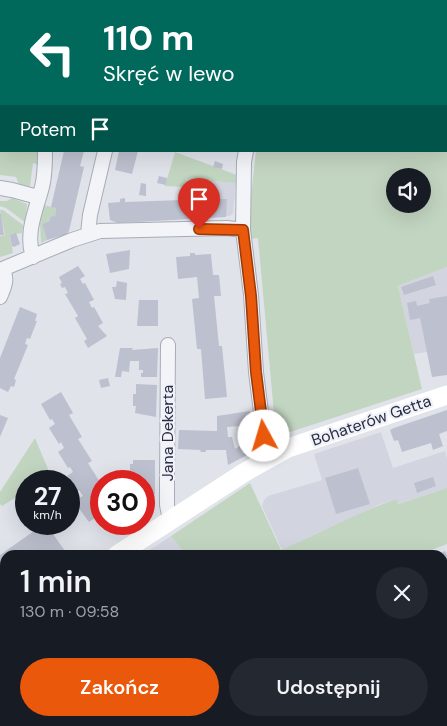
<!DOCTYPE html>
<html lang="pl">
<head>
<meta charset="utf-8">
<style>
  body { margin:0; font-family:"DM Sans",sans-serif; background:#242831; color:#f1f3f6; height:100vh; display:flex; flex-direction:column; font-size:19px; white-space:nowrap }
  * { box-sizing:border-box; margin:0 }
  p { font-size:16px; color:#9ea1a6 }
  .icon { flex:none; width:28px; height:28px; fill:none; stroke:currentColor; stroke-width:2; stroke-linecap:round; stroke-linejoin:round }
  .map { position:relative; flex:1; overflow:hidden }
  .drawer { position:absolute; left:0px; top:550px; width:448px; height:176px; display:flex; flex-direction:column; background:#171b24; border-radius:15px 15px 0 0; box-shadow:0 5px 20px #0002 }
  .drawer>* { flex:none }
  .banner { position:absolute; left:0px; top:0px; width:448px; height:152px; box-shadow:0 5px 20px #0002; background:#00695c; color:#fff; overflow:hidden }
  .buttons { position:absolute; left:386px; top:168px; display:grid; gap:10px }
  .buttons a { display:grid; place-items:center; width:45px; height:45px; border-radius:50%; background:#171b24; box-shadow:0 5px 20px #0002; font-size:25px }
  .speed { position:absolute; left:15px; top:470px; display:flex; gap:10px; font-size:25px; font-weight:700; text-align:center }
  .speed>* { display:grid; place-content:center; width:65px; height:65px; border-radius:50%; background:#171b24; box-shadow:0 5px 20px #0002; line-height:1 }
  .speed small { font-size:12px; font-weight:400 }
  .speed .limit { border:8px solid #d22; background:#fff; color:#111 }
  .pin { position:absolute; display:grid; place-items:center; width:42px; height:42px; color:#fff; margin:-51px -21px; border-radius:50% 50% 50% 0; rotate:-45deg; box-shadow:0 0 5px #0007 }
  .pin .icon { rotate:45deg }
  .me { position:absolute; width:55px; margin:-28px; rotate:354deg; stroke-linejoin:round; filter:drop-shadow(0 0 4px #0008) }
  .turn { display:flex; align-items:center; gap:18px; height:105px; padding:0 20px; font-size:22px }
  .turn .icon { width:65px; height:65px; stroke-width:2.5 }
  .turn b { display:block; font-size:35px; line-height:42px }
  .then { display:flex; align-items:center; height:48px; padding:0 20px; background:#0003; gap:10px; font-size:19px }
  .round { display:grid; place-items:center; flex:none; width:52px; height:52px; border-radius:26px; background:#242831 }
  .headline { display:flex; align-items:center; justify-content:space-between; height:85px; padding:0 20px }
  h1 { font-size:30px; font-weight:600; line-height:38px }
  .cta { display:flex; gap:10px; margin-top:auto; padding:10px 20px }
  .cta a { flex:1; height:58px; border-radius:30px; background:#ea580c; color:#fff; font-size:20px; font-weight:600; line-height:58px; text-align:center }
  .cta a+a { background:#242831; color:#f1f3f6 }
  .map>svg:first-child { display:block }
  .built { fill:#d2d5e0 }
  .green { fill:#c2d5c0; fill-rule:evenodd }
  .building { fill:#bdc0ce; fill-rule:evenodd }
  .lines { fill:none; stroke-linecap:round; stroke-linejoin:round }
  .service-casing { stroke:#a8acb8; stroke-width:9 }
  .minor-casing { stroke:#a8acb8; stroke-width:16 }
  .service { stroke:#f3f4f8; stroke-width:7 }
  .minor { stroke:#f3f4f8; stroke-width:14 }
  .secondary { stroke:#fff; stroke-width:19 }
  .route-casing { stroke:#983908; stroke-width:12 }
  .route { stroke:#ea580c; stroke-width:9 }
  .labels { text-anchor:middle; stroke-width:4.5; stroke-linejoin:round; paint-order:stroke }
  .street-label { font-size:16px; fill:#272d44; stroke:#f0f2f8 }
</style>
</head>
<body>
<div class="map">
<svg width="447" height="726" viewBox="0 0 447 726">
  <rect width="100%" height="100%" fill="#e0e3ea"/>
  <path class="built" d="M185 179 236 183 233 213 230 216 183 218Z
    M447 267V337L427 352 414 354 398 286Z
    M381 432 393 468 445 451 447 458V488L397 504V499L378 505 333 528 282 550 262 506 264 500 268 496 322 480 314 454Z
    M171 536 186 555H142Z
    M5 643V721H312L299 726H0V647Z
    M447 699V726H375L388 721H442L443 701Z"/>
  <path class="green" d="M69 0H205L69 1Z
    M320 0H447V267L398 286 422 389 287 433 275 425 258 238 251 239 249 214 256 151H446V1H320ZM395 176H422V204H395Z
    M0 65 1 151H42L41 166 33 163 30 186 19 185 16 177 0 175Z
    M175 152 237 175 236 183 186 179 184 187 165 186Z
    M12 198 27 204 25 222 6 208 0 206V201H7Z
    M44 205 56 208 55 217 53 215 49 219 50 221 42 224 47 240 41 243 40 223Z
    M0 210H3L23 225 22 233 10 235 13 253 0 257V236L5 235Z
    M35 438 53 481H26V491L2 506 0 504V492Z
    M250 483 281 550C320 534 357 512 397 499L398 504 447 488V544L418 555H186L171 536Z
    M442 592 447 602V666L443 668Z"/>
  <path class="building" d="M64 151H84L80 166 84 167 69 231 65 235 47 240 42 224 50 221 49 219 53 215 55 217 56 208 51 207Z
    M119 151H138L132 174 115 170Z
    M215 161 223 164 222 169 213 167Z
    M159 176 167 178 166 185 157 183Z
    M141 183 146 184V196L139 195Z
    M195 186H206L205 200H210V196L217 195V199H227L226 217 118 223 110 220 108 203 120 202V199L125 198V202L183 200 184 197H191V194H195Z
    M1 213 4 235H0V214Z
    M16 233 20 244 14 247 12 246 10 235Z
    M130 250 129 269 110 273 106 254Z
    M190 253H195V255L211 254 213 275H219L221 296H214L219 346H222L227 397 205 399 201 349H197L192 299 199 298 197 277 178 279 176 257 190 256Z
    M78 266 85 276 80 279 83 284 85 283 94 300 89 302 92 308 94 307 103 323 98 326 107 336 88 348 84 341 87 339 75 318 78 316 65 294 68 293 65 287 62 288 60 284 62 283 59 277Z
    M433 276 436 285 404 295 401 287Z
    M117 281 127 283 126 300 115 299 112 287H116Z
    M447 296V375L432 377 420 318 410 320 407 303 416 301 417 306 430 303 429 299Z
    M139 300H158V326H137Z
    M20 307 37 314 35 321H37L30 339 27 338 25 344 28 345 14 379 16 380 14 387 11 386 8 392 0 388V358Z
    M120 348H133L132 350 158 348 157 377H141V373H143V370H139V361H130L129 372 122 371 121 377H115Z
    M108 378 110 386 101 388 99 380Z
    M136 384 157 385 156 417 135 413 136 406H133V394H136Z
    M61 392 73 413 69 415 82 437 78 439 92 461 88 463 101 484 95 488 101 498V514L89 522 78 507 80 505 77 499 83 496 79 490 77 492 67 476 73 472 70 467 68 468 58 452 64 448 61 442 59 444 49 428 55 424 52 419 50 420 41 404Z
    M447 410V431L439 434 443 446 433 450 431 443 402 452 398 440 394 441 390 430 394 428Z
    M250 411 253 448 251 453 228 465 226 450H206V452H201L200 450 178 449 179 430 217 431V416ZM240 426 242 445 235 449 232 437H228L227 427Z
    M0 415 8 418 0 437Z
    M133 460H155V494H144V481H130V464H133Z
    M358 468 370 504 336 514 325 478Z
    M433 477 436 486 417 493 414 483Z
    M44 524H46L65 551 59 555H5V588L0 592V555Z
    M445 551 447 555V585L442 575V555H437Z
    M5 644V664L0 657V647Z
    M0 700 5 707V721H15L19 726H0Z
    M447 710V726H404L416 721H442V711Z
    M44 721H69L72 726H47Z
    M176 721H182L184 726H164Z
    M230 721H267L269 726H218Z"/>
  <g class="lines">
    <defs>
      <path id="service" d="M0 674 5 682
        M31 721 35 726"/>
      <path id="minor" d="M287 0 288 1
        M64 1 65 0
        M312 1 313 0
        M246 151 244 162 243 230 251 295 256 372 265 444 268 458
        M0 188 12 190 38 197
        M88 234 90 215 105 151
        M33 257C25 233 36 210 42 187 45 176 45 163 45 151
        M0 270 72 240 100 231 227 228 243 230
        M0 297C4 287 8 280 3 269
        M168 345 167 484V505L170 520
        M442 685 447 683
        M334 726 346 721"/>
    </defs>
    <use href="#service" class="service-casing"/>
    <use href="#minor" class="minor-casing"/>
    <use href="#service" class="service"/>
    <use href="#minor" class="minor"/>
    <path class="secondary" d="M117 555 245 472 288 448 447 395
      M0 631 5 627"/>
  </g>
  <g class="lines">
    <defs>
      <path id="route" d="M199 229 243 230 251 296 256 372 264 436"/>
    </defs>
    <use href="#route" class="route-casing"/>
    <use href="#route" class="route"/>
  </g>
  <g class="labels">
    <g class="street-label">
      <text transform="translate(371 420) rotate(-19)" y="6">Bohaterów Getta</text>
      <text transform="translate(167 433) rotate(-90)" y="6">Jana Dekerta</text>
    </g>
  </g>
</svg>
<div class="buttons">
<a><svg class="icon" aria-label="sound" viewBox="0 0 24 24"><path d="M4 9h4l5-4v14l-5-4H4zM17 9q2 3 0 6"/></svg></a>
</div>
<div class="speed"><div>27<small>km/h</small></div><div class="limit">30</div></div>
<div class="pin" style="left:199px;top:229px;background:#d93025"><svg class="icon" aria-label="arrive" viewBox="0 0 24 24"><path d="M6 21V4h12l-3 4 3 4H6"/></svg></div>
<svg class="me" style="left:264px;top:436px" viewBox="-20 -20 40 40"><circle r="19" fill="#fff"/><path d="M0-13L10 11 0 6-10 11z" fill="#ea580c"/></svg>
<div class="banner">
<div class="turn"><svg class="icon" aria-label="left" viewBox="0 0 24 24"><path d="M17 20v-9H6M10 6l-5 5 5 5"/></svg><div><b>110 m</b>Skręć w lewo</div></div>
<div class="then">Potem<svg class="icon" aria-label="arrive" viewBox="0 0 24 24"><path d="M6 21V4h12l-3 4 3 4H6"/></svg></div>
</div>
<section class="drawer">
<div class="headline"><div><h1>1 min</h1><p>130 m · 09:58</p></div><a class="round"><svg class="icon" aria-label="close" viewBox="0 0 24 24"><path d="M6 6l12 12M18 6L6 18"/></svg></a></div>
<div class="cta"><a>Zakończ</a><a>Udostępnij</a></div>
</section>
</div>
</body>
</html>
